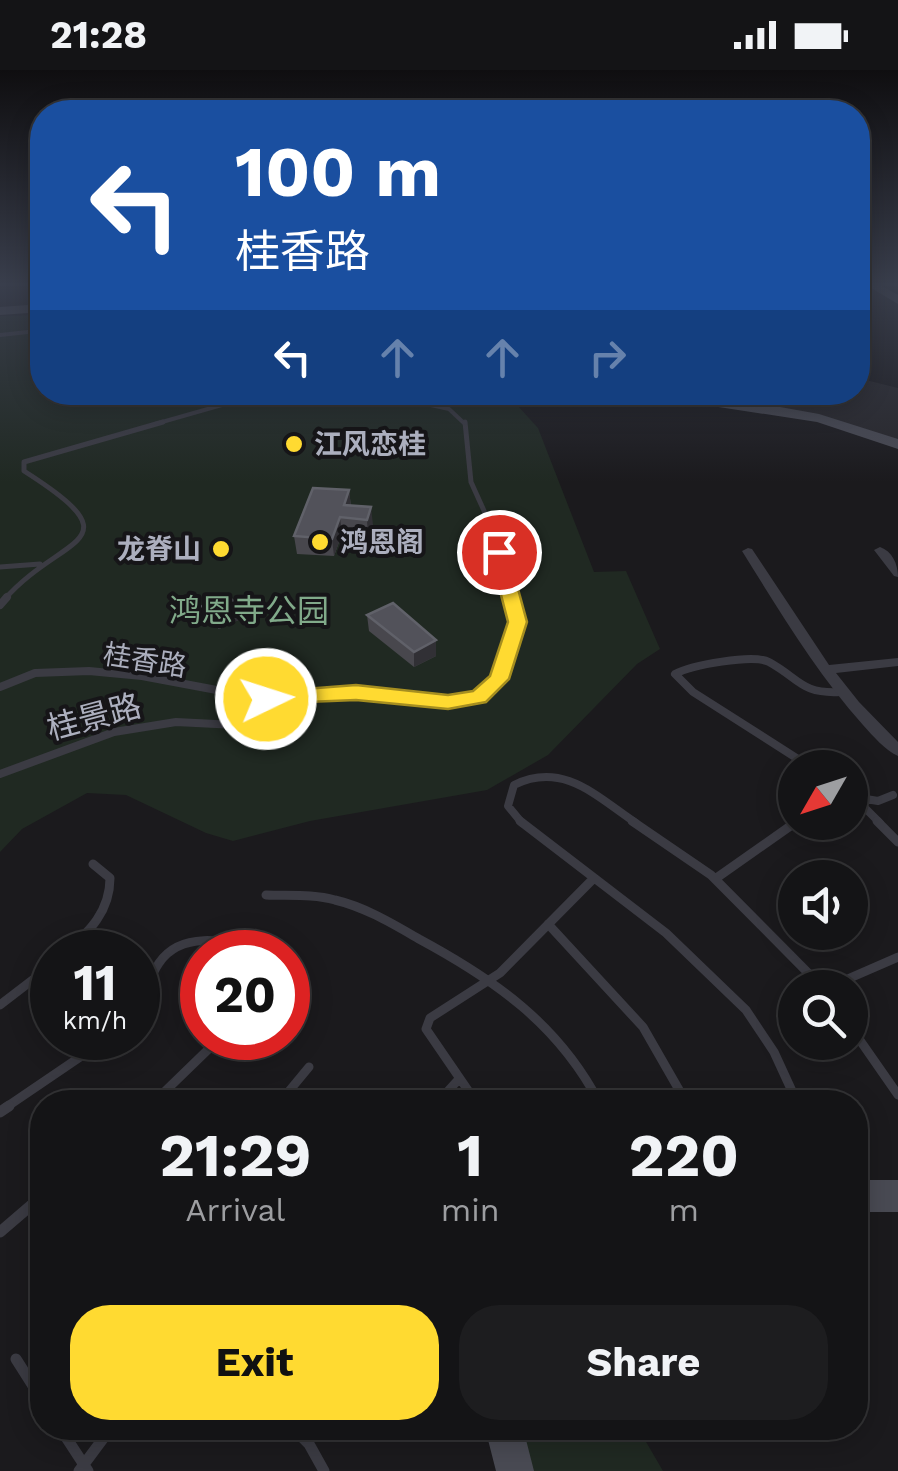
<!DOCTYPE html>
<html lang="en">
<head>
<meta charset="utf-8">
<style>
  body { margin:0; font-family:"Work Sans","Noto Sans SC",sans-serif; background:#1d1d1f; color:#f1f3f6; height:100vh; display:flex; flex-direction:column; font-size:38px; white-space:nowrap }
  * { box-sizing:border-box; margin:0 }
  p { font-size:32px; color:#9d9ea1 }
  .icon { flex:none; width:55px; height:55px; fill:none; stroke:currentColor; stroke-width:2; stroke-linecap:round; stroke-linejoin:round }
  .map { position:relative; flex:1; overflow:hidden }
  .drawer { position:absolute; left:30px; top:1020px; width:838px; height:350px; display:flex; flex-direction:column; background:#141416; border-radius:40px; box-shadow:0 5px 25px #0003,0 0 0 2px #333335 }
  .drawer>* { flex:none }
  .guide { position:absolute; left:30px; top:30px; width:840px; height:305px; border-radius:40px; box-shadow:0 5px 25px #0003,0 0 0 2px #333335; background:#1a4fa0; color:#fff; overflow:hidden }
  .needle { width:65px; rotate:231deg }
  .tools { position:absolute; left:778px; top:680px; display:grid; gap:20px }
  .tools a { display:grid; place-items:center; width:90px; height:90px; border-radius:50%; background:#141416; box-shadow:0 5px 25px #0003,0 0 0 2px #333335; font-size:50px }
  .speed { position:absolute; left:30px; top:860px; display:flex; gap:20px; font-size:50px; font-weight:700; text-align:center }
  .speed>* { display:grid; place-content:center; width:130px; height:130px; border-radius:50%; background:#141416; box-shadow:0 5px 25px #0003,0 0 0 2px #333335; line-height:1 }
  .speed small { font-size:25px; font-weight:400 }
  .speed .limit { border:15px solid #d22; background:#fff; color:#111 }
  .pin { position:absolute; display:grid; place-items:center; width:85px; height:85px; color:#fff; margin:-42px; border:5px solid #fff; border-radius:50%; box-shadow:0 2px 10px #0007 }
  .me { position:absolute; width:110px; margin:-55px; rotate:86deg; stroke-linejoin:round; filter:drop-shadow(0 0 8px #0008) }
  .turn { display:flex; align-items:center; gap:35px; height:210px; padding:0 40px; font-size:45px }
  .turn .icon { width:130px; height:130px; stroke-width:2.5 }
  .turn b { display:block; font-size:70px; line-height:85px }
  .lanes { display:flex; align-items:center; height:95px; padding:0 40px; background:#0003; justify-content:center; gap:50px; direction:ltr }
  .lanes .off { opacity:.35 }
  .eta { display:flex; justify-content:space-evenly; align-items:center; height:170px; text-align:center }
  .eta b { font-size:60px; font-weight:700; line-height:70px }
  .button { display:flex; gap:20px; margin-top:auto; padding:20px 40px }
  .button a { flex:1; height:115px; border-radius:40px; background:#ffda31; color:#111; font-size:40px; font-weight:700; line-height:115px; text-align:center }
  .button a+a { background:#1d1d1f; color:#f1f3f6 }
  .status { display:flex; justify-content:space-between; align-items:center; height:70px; padding:0 50px; background:#141416; direction:ltr }
  .status svg { height:28px; fill:currentColor }
  .map>svg:first-child { display:block }
  .built { fill:#27262a }
  .green { fill:#202922 }
  .lines { fill:none; stroke-linecap:round; stroke-linejoin:round }
  .lane-far4 { stroke:#3b3b43; stroke-width:4 }
  .lane-far3 { stroke:#3b3b43; stroke-width:5 }
  .lane-far2 { stroke:#3b3b43; stroke-width:8 }
  .lane-far1 { stroke:#3b3b43; stroke-width:9 }
  .lane { stroke:#3b3b43; stroke-width:11 }
  .street { fill:#3b3b43; fill-rule:evenodd }
  .secondary { fill:#494a53; fill-rule:evenodd }
  .wall { fill:#48474d }
  .shaded-wall { fill:#313035 }
  .building { fill:#52525a; stroke:#606169; stroke-width:2.5 }
  .route { fill:#ffda31; stroke:#a68e20; stroke-width:2.5 }
  .poi-dot { fill:#ffda31; stroke:#161518; stroke-width:4 }
  .labels { text-anchor:middle; stroke-width:8; stroke-linejoin:round; paint-order:stroke }
  .far-poi-label { font-size:28px; font-weight:bold; fill:#acafbe; stroke:#161518; text-anchor:start }
  .far-street-label { font-size:28px; fill:#acafbe; stroke:#161518 }
  .park-label { font-size:32px; fill:#81aa8a; stroke:#161518 }
  .street-label { font-size:32px; fill:#acafbe; stroke:#161518 }
</style>
</head>
<body>
<div class="status"><b>21:28</b><svg viewBox="0 0 49 12"><path d="M0 12V9h3v3zM5 12V6h3v6zM10 12V3h3v9zM15 12V0h3v12zM26 1h20v11H26zM47 4h2v5h-2z"/></svg></div>
<div class="map">
<svg width="898" height="1401" viewBox="0 0 898 1401">
  <rect width="100%" height="100%" fill="#1b1a1d"/>
  <path class="built" d="M858 308 898 318V371L817 346 690 323 858 322Z"/>
  <path class="green" d="M42 245V322H460L518 336 538 358 594 502 626 501 660 579 637 594 548 685 487 720 310 751 233 771 206 763 126 725 87 723 22 759 0 782V246Z
    M509 1358H638L663 1401H521Z"/>
  <g class="lines">
    <path class="lane-far4" d="M0 265 37 261
      M155 354 250 327 279 324 408 330 449 339 465 354"/>
    <path class="lane-far3" d="M465 352 471 412 490 454 512 530
      M0 497 40 494
      M4 530C61 464 140 475 24 401V392L163 352"/>
    <path class="lane-far2" d="M0 535 7 527
      M0 617 35 603 89 601 142 606 265 629 356 622 465 631 479 627 499 609 518 552 511 527
      M812 698 693 622 675 604C691 595 753 584 769 592 800 609 801 624 840 622
      M0 704 114 662 176 652 275 657 301 642 311 626
      M850 723 880 753
      M854 727 878 731 893 725
      M522 753 508 736 514 715C563 691 596 726 636 753"/>
    <path class="lane-far1" d="M520 751 666 863 746 940 774 982 797 1032
      M632 751 711 805 823 918
      M877 751 898 772
      M715 809 796 752
      M266 825C289 826 313 824 335 830 365 837 393 854 419 869 495 910 558 954 599 1032
      M548 854 643 957 686 1032
      M66 882C90 861 110 841 110 808L93 794
      M827 918 898 887
      M0 935 52 895
      M138 937C146 923 150 906 159 893 180 862 226 868 255 882
      M850 956 898 1025
      M154 1032 220 968
      M280 1032 309 997
      M438 1032 459 1009
      M476 1032 426 959 430 948 500 903 594 808
      M5 1038 108 968"/>
    <path class="lane" d="M0 1042 9 1036
      M0 1162 42 1126
      M16 1289 42 1330
      M60 1358 88 1401
      M293 1358 309 1374 324 1401
      M79 1401 111 1358"/>
    <path class="street" d="M880 477C892 481 898 494 898 507L894 506 874 480Z
      M748 478 752 479 829 595 898 588V596L836 603 859 632 898 672V686C885 680 873 666 863 655 816 602 780 542 742 481Z"/>
    <path class="secondary" d="M868 216H882L898 225V234Z
      M42 234V242L0 245V237Z
      M675 322H697L819 344 898 369V379L817 352 712 336Z
      M855 1110H898V1142H855Z
      M485 1358H523L534 1401H496Z"/>
  </g>
  <path class="wall" d="M349 420 351 436 373 455 368 468 342 464 334 486 297 484 294 466Z
    M202 536 241 537 243 548 219 559 204 546Z
    M367 545 436 570V586L414 597 369 561Z"/>
  <path class="shaded-wall" d="M349 420 351 437 344 435Z
    M371 437 373 455 368 468 367 450Z
    M340 447 342 464 334 486 332 469Z
    M241 537 243 548 219 559 217 549Z
    M436 570V586L414 597V582Z"/>
  <path class="building" d="M313 418 349 420 344 435 371 437 367 450 340 447 332 469 294 466Z
    M226 525 241 537 217 549 202 536Z
    M393 533 436 570 414 582 367 545Z"/>
  <linearGradient id="sky" x2="0" y2="1"><stop stop-color="#0f0e10"/><stop offset="0.52" stop-color="#393e4c"/><stop offset="1" stop-color="#393e4c" stop-opacity="0"/></linearGradient>
  <rect width="898" height="412" fill="url(#sky)"/>
  <path class="route" d="M499 477 508 482 527 552 509 609 486 632 448 639 356 630 258 634 255 629 266 622 356 615 448 625 473 621 490 606 508 552 490 482Z"/>
  <g class="poi-dot">
    <circle cx="294" cy="374" r="10"/>
    <circle cx="320" cy="472" r="10"/>
    <circle cx="221" cy="479" r="10"/>
  </g>
  <g class="labels">
    <g class="far-poi-label">
      <text x="314" y="384">江风恋桂</text>
      <text x="340" y="482">鸿恩阁</text>
      <text x="201" y="489" text-anchor="end">龙脊山</text>
    </g>
    <g class="far-street-label">
      <text transform="translate(145 590) rotate(9)" y="10">桂香路</text>
    </g>
    <g class="park-label">
      <text x="249" y="552">鸿恩寺公园</text>
    </g>
    <g class="street-label">
      <text transform="translate(94 647) rotate(-15)" y="11">桂景路</text>
    </g>
  </g>
</svg>
<div class="tools">
<a><svg class="needle" viewBox="-14 -14 28 28"><path d="M0-13l5 13h-10z" fill="#e53935"/><path d="M0 13l5-13h-10z" fill="#9d9ea1"/></svg></a>
<a><svg class="icon" aria-label="sound" viewBox="0 0 24 24"><path d="M4 9h4l5-4v14l-5-4H4zM17 9q2 3 0 6"/></svg></a>
<a><svg class="icon" aria-label="search" viewBox="0 0 24 24"><circle cx="10" cy="10" r="6"/><path d="M15 15l6 6"/></svg></a>
</div>
<div class="speed"><div>11<small>km/h</small></div><div class="limit">20</div></div>
<div class="pin" style="left:499px;top:482px;background:#d93025"><svg class="icon" aria-label="arrive" viewBox="0 0 24 24"><path d="M6 21V4h12l-3 4 3 4H6"/></svg></div>
<svg class="me" style="left:266px;top:629px" viewBox="-20 -20 40 40"><circle r="17" fill="#ffda31" stroke="#fff" stroke-width="3"/><path d="M0-11L8 9 0 5-8 9z" fill="#fff"/></svg>
<div class="guide">
<div class="turn"><svg class="icon" aria-label="left" viewBox="0 0 24 24"><path d="M17 20v-9H6M10 6l-5 5 5 5"/></svg><div><b>100 m</b>桂香路</div></div>
<div class="lanes"><svg class="icon" aria-label="left" viewBox="0 0 24 24"><path d="M17 20v-9H6M10 6l-5 5 5 5"/></svg><svg class="icon off" aria-label="ahead" viewBox="0 0 24 24"><path d="M12 20V5M6 11l6-6 6 6"/></svg><svg class="icon off" aria-label="ahead" viewBox="0 0 24 24"><path d="M12 20V5M6 11l6-6 6 6"/></svg><svg class="icon off" aria-label="right" viewBox="0 0 24 24"><path d="M7 20v-9h11M14 6l5 5-5 5"/></svg></div>
</div>
<section class="drawer">
<div class="eta">
<div><b>21:29</b><p>Arrival</p></div>
<div><b>1</b><p>min</p></div>
<div><b>220</b><p>m</p></div>
</div>
<div class="button"><a>Exit</a><a>Share</a></div>
</section>
</div>
</body>
</html>
